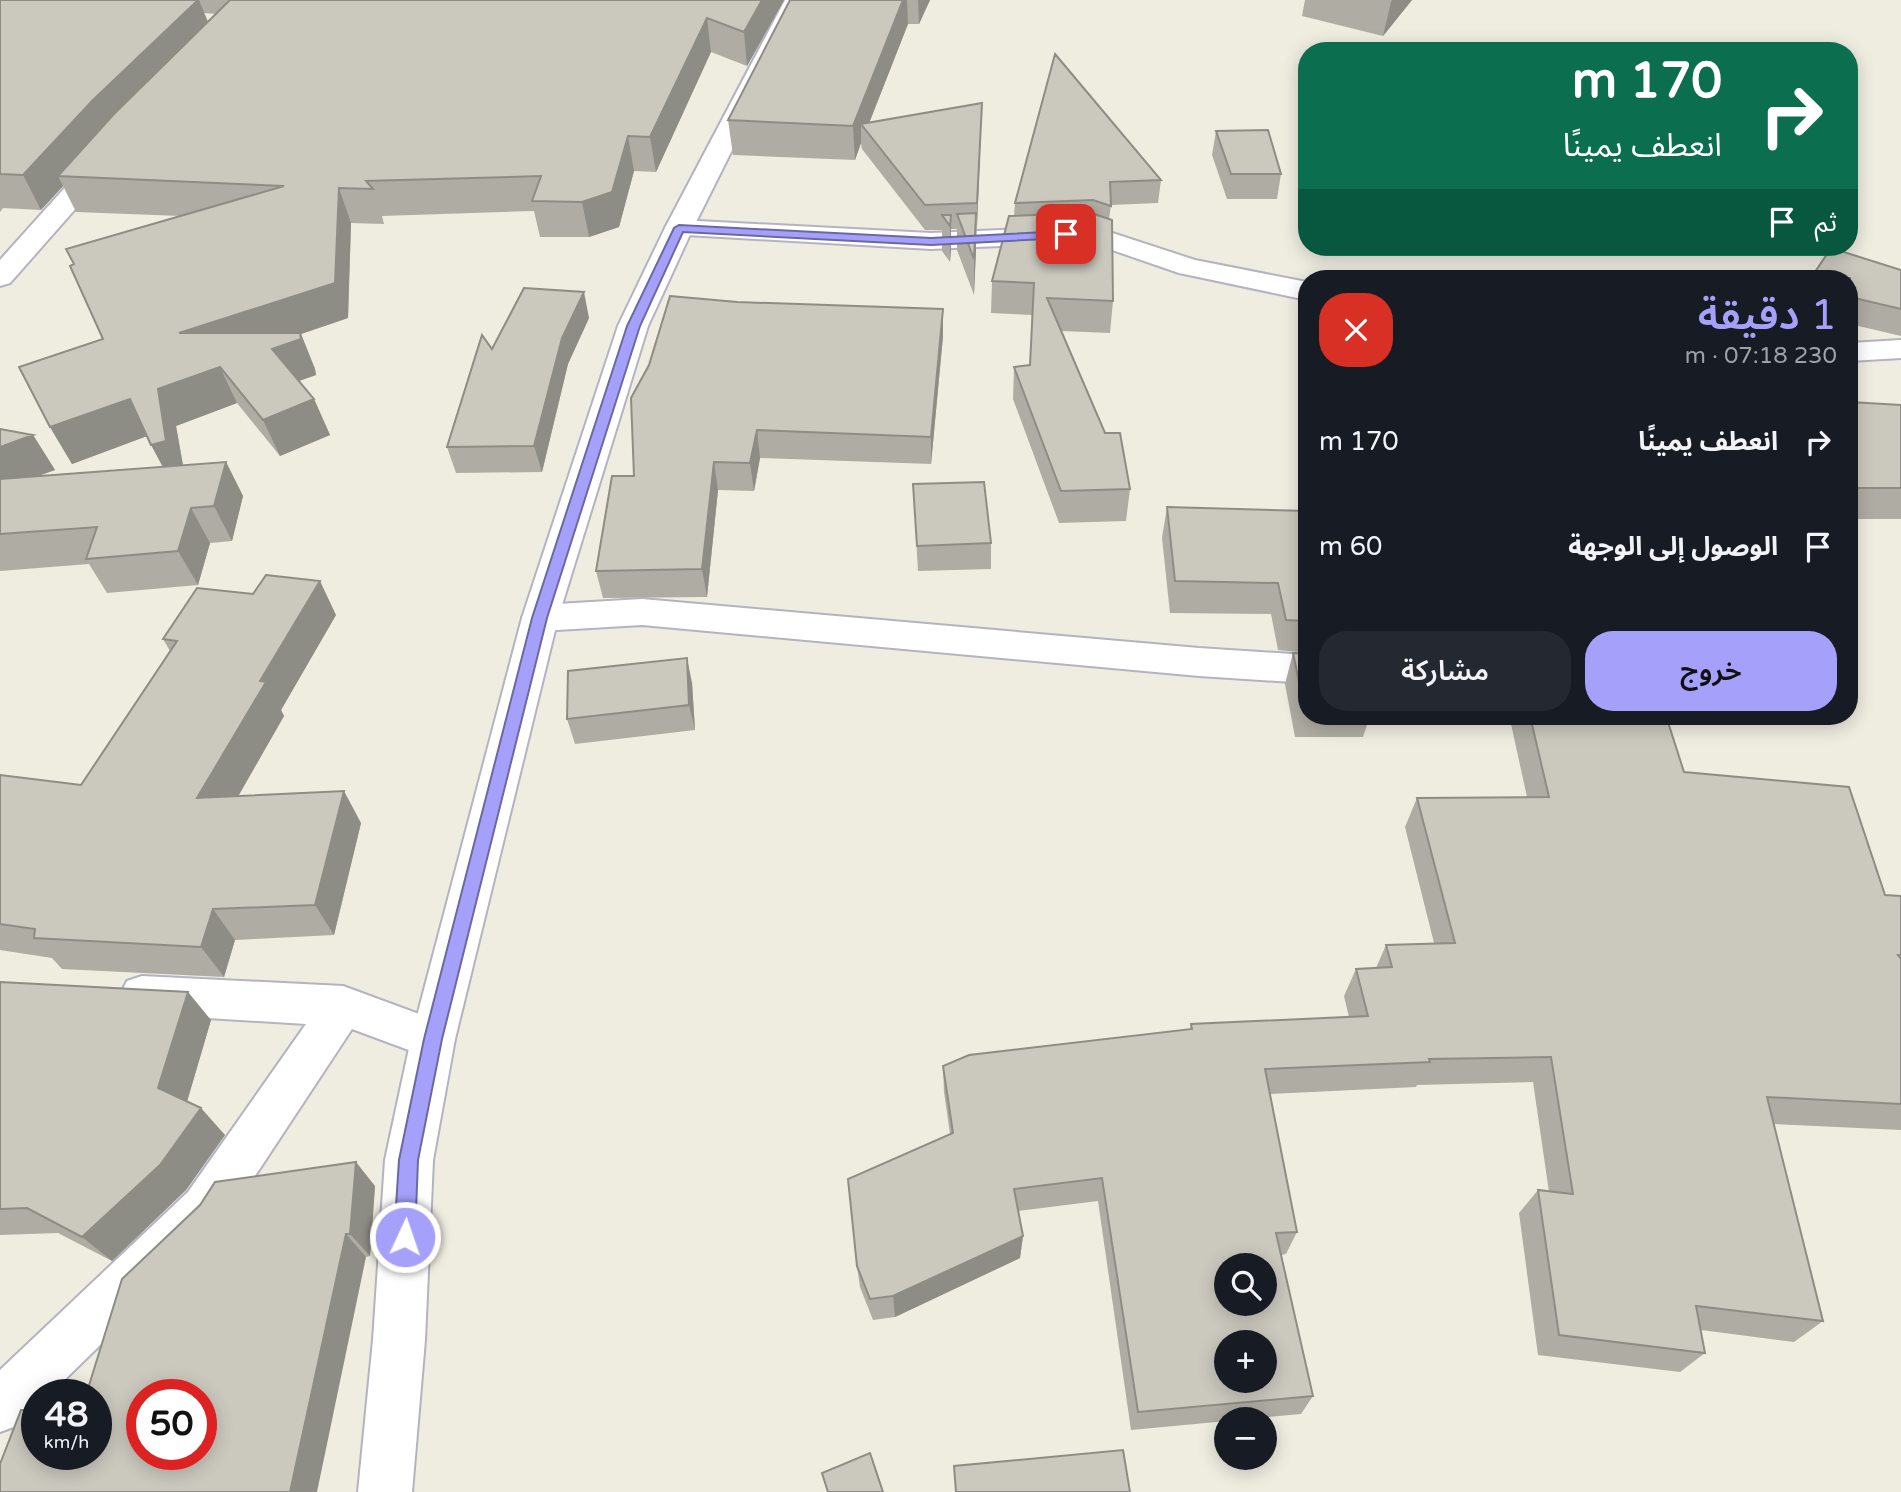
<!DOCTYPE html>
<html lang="ar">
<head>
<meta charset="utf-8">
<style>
  body { margin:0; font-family:"Varela Round","Noto Sans Arabic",sans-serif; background:#242831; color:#f1f3f6; direction:rtl; height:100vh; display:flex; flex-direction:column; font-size:26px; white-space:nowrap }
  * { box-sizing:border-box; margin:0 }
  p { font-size:23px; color:#9ea1a6 }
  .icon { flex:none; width:38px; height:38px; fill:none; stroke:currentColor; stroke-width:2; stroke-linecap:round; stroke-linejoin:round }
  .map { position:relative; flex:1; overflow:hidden; direction:ltr }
  .side { position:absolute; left:1298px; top:270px; width:560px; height:455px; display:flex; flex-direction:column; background:#171b24; border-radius:28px; box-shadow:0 4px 18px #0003; direction:rtl }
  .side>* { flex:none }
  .guide { position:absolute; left:1298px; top:42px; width:560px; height:214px; border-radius:28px; box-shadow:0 4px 18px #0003; direction:rtl; background:#0b6e4f; color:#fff; overflow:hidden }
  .controls { position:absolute; left:1214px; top:1253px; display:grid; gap:14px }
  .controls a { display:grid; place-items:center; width:63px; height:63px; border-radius:50%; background:#171b24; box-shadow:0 4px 18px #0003; font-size:35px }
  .speed { position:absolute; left:21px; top:1379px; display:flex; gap:14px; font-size:35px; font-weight:700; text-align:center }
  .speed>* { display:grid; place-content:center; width:91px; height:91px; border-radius:50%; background:#171b24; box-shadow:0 4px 18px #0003; line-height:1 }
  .speed small { font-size:18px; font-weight:400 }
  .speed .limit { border:10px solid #d22; background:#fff; color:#111 }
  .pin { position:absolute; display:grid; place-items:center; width:60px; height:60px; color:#fff; margin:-30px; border-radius:14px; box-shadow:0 4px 10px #0006 }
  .me { position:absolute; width:77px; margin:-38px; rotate:3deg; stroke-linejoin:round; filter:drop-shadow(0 0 5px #0008) }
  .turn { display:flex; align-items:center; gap:24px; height:147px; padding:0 21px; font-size:32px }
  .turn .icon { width:91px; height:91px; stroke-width:2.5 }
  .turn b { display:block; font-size:49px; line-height:60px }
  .then { display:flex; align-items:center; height:66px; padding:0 21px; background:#0003; gap:14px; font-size:26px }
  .round { display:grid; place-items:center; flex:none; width:74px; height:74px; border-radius:28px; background:#242831 }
  .overview { display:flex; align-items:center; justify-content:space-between; height:119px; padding:0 21px }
  h1 { font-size:42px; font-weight:600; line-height:52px; color:#a5a1fa }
  .primary-button { display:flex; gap:14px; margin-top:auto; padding:14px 21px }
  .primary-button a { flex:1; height:80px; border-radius:28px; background:#a5a1fa; color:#111; font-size:28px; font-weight:600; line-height:80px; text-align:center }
  .primary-button a+a { background:#242831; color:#f1f3f6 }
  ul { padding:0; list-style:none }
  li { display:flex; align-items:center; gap:21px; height:105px; padding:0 21px }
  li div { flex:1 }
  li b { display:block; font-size:26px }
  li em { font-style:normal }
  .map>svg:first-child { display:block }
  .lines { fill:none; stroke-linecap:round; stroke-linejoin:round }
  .minor-casing { stroke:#b4b3c1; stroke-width:4 }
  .secondary-casing { stroke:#b4b3c1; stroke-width:4 }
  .minor { fill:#fff; fill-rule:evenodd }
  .secondary { fill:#fff; fill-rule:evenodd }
  .wall { fill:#afada3; fill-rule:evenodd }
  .shaded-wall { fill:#8e8d85 }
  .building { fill:#cbc9be; stroke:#8e8d85; stroke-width:2; fill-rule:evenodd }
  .route { fill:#a5a1fa; stroke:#6b69a2; stroke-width:2 }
</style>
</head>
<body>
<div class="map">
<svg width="1901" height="1492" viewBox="0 0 1901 1492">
  <rect width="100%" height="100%" fill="#efece0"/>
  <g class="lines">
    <defs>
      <path id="minor" d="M105 151 114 153 118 159 114 165 10 283 0 286V260L96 153Z
        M679 220 931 233 1091 226 1195 260 1307 282V300L1179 273 1089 242 931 249 669 234 665 228 669 222Z
        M1901 340V358L1850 361V343Z
        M642 599 1199 648 1307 655V683L1199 676 642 625 540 631 527 627 522 618 527 609 540 605Z
        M142 976 343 986 449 1025 455 1039 449 1053 433 1059 352 1029 222 1226 49 1395H37V1407L19 1425 0 1432V1370L188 1192 306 1024 142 1014 127 1009 120 995 127 981Z"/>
      <path id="secondary" d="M785 0H807L693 228 648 326 558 618 455 1039 433 1160 425 1340 412 1492H358L373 1340 385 1160 411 1039 522 618 618 326 665 228Z"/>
    </defs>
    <use href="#minor" class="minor-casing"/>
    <use href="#secondary" class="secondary-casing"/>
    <use href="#minor" class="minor"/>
    <use href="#secondary" class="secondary"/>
  </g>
  <path class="wall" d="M0 0H784L747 66 711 52 656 172 634 171 619 227 589 237H540L534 211 382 216 384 224 351 223 348 318 301 334 315 369 316 375 299 381 314 399 330 435 280 456 237 403 176 426 183 465 226 462 243 496 232 541 210 543 198 585 107 593 89 564 0 571V429L33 435 55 470 36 476 163 467 147 436 72 464 50 427 103 339 181 216 76 212 63 186 41 210 3 208 0 212ZM204 13 216 14 208 22Z
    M790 0H930L919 24H908L869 123 981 127 974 295 957 250V229H951L950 262 942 251V230H925L862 149 861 143 855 160 733 155 728 120Z
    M1305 0H1412L1383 36 1302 16Z
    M1055 54 1161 180 1158 203 1111 205 1109 219 1113 301 1110 333 1061 331 1130 489 1126 521 1059 523 1013 399 1014 367 1030 365 1032 315 991 313 992 281 1014 216 1015 203Z
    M1216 131 1281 174 1277 199H1227L1212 155Z
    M1901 270V336L1850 324V278Z
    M589 318 568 364 542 472 456 473 447 447 492 349Z
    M943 336 931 464 760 458 754 491 718 490 707 597 603 598 596 571 634 476Z
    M1307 391V410L1303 409Z
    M1850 402 1901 405V519H1850Z
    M913 484 991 543V569L918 571Z
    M1167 507 1307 511V653L1278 650 1271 614 1170 613 1162 538Z
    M336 615 281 710 284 716 238 796 361 823 334 935 235 940 224 977 62 969 52 958 0 950V775L81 785 170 651 163 639Z
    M1293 653 1307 654V716H1370L1363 737H1295L1285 684Z
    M692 683 695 730 575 744 567 719Z
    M1515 716H1666L1684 772 1885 895 1901 896V1130L1773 1124 1823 1321 1794 1342 1701 1330 1705 1353 1680 1372 1538 1355 1519 1213 1538 1190 1549 1192 1533 1082 1417 1085 1416 1087 1270 1094 1297 1232 1286 1254 1281 1255 1313 1396 1301 1414 1246 1419H1227V1421L1131 1430 1098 1201 1018 1211 1023 1236 1020 1258 895 1317 873 1320 860 1287 857 1266 950 1134 944 1092 943 1066 1190 1029 1191 1024 1349 1017 1344 996 1356 969 1376 968 1386 945 1434 943 1405 827 1417 798 1527 797 1511 724Z
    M0 982 211 1020 187 1102 225 1135 186 1190 112 1261 58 1233 0 1235Z
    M375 1186 370 1256 366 1257 37 1454Z"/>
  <path class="shaded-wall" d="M198 0H199L212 32 58 176 63 186 41 210 23 175 92 101Z
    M762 0H784L747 66 744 32Z
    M903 0H907L908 24 866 131 861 124V143L855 160 853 126Z
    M918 0H930L919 24Z
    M1392 0H1412L1383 36 1391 2Z
    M707 18 711 52 656 172 650 137Z
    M982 103 981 127 977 228V203Z
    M628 136 634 171 619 227 589 237 582 202Z
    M339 188 351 223 348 318 301 334 315 369 316 375 287 385 272 349 179 333Z
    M976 213V250L974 295V259Z
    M951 215V251L950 262V226Z
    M584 292 589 318 568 364 542 472 534 446 562 338Z
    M943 309V336L931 464V437Z
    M220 367 237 403 176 426 185 477 171 482 151 445 158 389Z
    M130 399 150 435 72 464 50 427Z
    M314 399 330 435 280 456 263 420Z
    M757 430 760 458 754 491 750 463Z
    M33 435 55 470 0 490V447Z
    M226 462 243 496 232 541 214 506Z
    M714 462 718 490 707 597 702 569Z
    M191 508 210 543 198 585 178 551Z
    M320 581 336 615 281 710 284 716 219 830 197 798 260 681Z
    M687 658 692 683 695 730 689 705Z
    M344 791 361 823 334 935 315 905Z
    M213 909 235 940 224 977 201 947Z
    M188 992 211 1020 183 1115 158 1088Z
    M201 1108 225 1135 186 1190 112 1261 82 1237Z
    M356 1162 375 1186 370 1256 350 1234Z
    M346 1234 366 1257 317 1492H290Z
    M1023 1236 1020 1258 895 1317 893 1296Z"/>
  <path class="building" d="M0 0H198L92 101 23 175 0 174Z
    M230 0H762L744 32 707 18 650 137 628 136 612 192 582 202 532 201 541 176 366 181 373 189 339 188 335 283 179 333H300L301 339 272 349 314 399 263 420 220 367 158 389 166 441 151 445 130 399 50 427 19 367 103 339 70 266 74 264 66 249 284 186 58 176 114 114Z
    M790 0H903L853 126 728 120Z
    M1055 54 1161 180 1110 182 1111 206 1093 200 1015 203Z
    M982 103 977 203 925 205 861 124Z
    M1268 130 1281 174H1231L1216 131Z
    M976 213 974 259 957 214Z
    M1091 213 1112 220 1113 301 1047 298 1105 433H1120L1130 489 1061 491 1014 367 1030 365 1034 283 992 281 1009 216Z
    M942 215H951L950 226Z
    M1831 248 1901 270V309L1850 297V278H1811Z
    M524 288 584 292 562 338 534 446 447 447 482 335 492 349Z
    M670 296 737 302 943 309 931 437 757 430 750 463 714 462 702 569 596 571 612 476H634L631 398 649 365Z
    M1850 402 1901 405V488H1850Z
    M0 429 33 435 0 447Z
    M226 462 214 506 191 508 178 551 86 559 97 527 0 534V479Z
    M984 482 991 543 917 546 913 484Z
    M1167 507 1307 511V621L1286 620 1278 583 1175 581Z
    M266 575 320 581 260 681 266 682 197 798 344 791 315 905 213 909 201 947 34 938 35 929 0 924V775L81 785 177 641 163 639 197 588 253 594Z
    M1293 653 1307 654V706H1304Z
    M687 658 689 705 567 719 568 671Z
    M1530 716H1666L1684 772 1849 787 1885 895 1901 896V955H1898L1901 959V1104L1767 1097 1823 1321 1696 1306 1705 1353 1559 1335 1538 1190 1573 1194 1551 1057 1429 1059 1430 1062 1265 1069 1297 1232 1276 1233 1313 1396 1138 1412 1102 1178 1014 1189 1023 1236 893 1296 870 1299 857 1266 848 1179 953 1133 943 1066 969 1055 1192 1029 1191 1024 1368 1016 1356 969 1392 967 1386 945 1455 943 1417 798 1549 797ZM1227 1265H1265V1304H1227ZM1227 1342H1265V1381H1227Z
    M0 982 188 992 158 1088 201 1108 160 1165 82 1237 27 1208 0 1209Z
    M356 1162 350 1234H346L290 1492H0V1464L21 1410H37V1454H96V1395H86L122 1279 200 1205 215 1182ZM142 1395H201V1454H142Z
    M1123 1450 1130 1492H956L954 1466Z
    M870 1453 883 1492H828L822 1473Z"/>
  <path class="route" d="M679 225 931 238 1066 231 1071 234 1066 238 931 245 683 232 640 326 547 618 442 1039 418 1160 415 1237 412 1244 405 1247 397 1244 394 1237 399 1160 424 1039 532 618 627 326 674 228Z"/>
</svg>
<div class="controls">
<a><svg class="icon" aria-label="search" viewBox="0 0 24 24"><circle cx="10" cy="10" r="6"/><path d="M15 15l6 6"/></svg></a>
<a>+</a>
<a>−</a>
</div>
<div class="speed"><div>48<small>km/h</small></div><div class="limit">50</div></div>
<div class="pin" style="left:1066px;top:234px;background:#d93025"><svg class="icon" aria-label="arrive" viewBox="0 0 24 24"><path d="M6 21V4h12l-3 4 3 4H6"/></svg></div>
<svg class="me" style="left:405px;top:1237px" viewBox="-20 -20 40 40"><circle r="17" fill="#a5a1fa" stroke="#fff" stroke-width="3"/><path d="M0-11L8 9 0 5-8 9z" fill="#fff"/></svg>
<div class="guide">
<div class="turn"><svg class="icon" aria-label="right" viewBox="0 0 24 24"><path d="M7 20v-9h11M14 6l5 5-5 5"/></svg><div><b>170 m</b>انعطف يمينًا</div></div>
<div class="then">ثم<svg class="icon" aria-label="arrive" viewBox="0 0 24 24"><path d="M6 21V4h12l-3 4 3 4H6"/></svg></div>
</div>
<section class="side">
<div class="overview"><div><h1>1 دقيقة</h1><p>230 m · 07:18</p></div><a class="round" style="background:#d93025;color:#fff"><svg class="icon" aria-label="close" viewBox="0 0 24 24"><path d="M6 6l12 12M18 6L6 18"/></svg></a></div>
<ul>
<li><svg class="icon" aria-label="right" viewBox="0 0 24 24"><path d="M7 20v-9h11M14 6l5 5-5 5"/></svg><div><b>انعطف يمينًا</b></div><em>170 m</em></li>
<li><svg class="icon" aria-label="arrive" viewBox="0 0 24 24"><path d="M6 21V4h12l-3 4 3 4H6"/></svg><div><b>الوصول إلى الوجهة</b></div><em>60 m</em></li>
</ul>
<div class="primary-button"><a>خروج</a><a>مشاركة</a></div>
</section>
</div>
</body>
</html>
